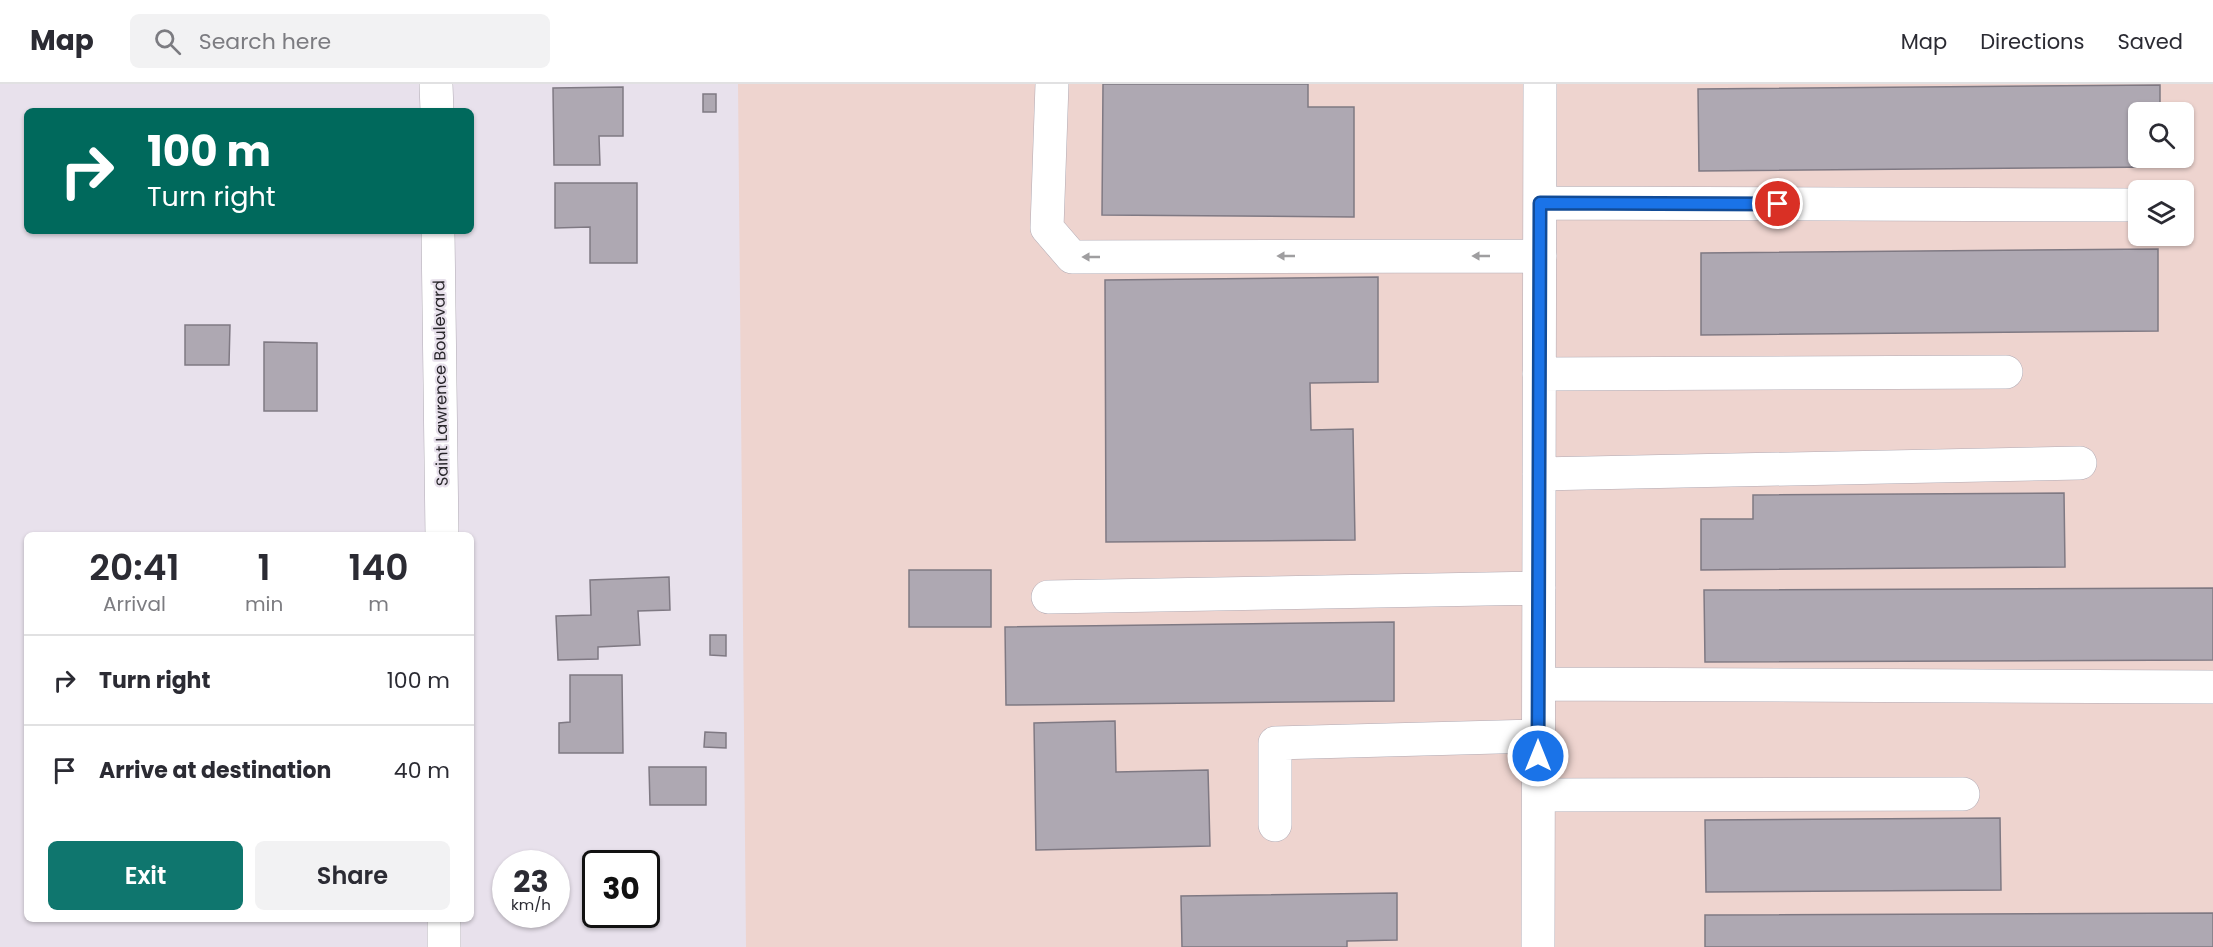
<!DOCTYPE html>
<html lang="en">
<head>
<meta charset="utf-8">
<style>
  body { margin:0; font-family:Poppins,sans-serif; background:#f2f2f3; color:#2b2b33; height:100vh; display:flex; flex-direction:column; font-size:22px; white-space:nowrap }
  * { box-sizing:border-box; margin:0 }
  p { font-size:20px; color:#7c7c81 }
  .icon { flex:none; width:33px; height:33px; fill:none; stroke:currentColor; stroke-width:2; stroke-linecap:round; stroke-linejoin:round }
  .map { position:relative; flex:1; overflow:hidden }
  .side { position:absolute; left:24px; top:448px; width:450px; height:390px; display:flex; flex-direction:column; background:#fff; border-radius:9px; box-shadow:0 2px 4px #0004 }
  .side>* { flex:none }
  .banner { position:absolute; left:24px; top:24px; width:450px; height:126px; border-radius:9px; box-shadow:0 2px 4px #0004; background:#00695c; color:#fff; overflow:hidden }
  .tools { position:absolute; left:2128px; top:18px; display:grid; gap:12px }
  .tools a { display:grid; place-items:center; width:66px; height:66px; border-radius:9px; background:#fff; box-shadow:0 2px 4px #0004; font-size:30px }
  .speed { position:absolute; left:492px; top:766px; display:flex; gap:12px; font-size:30px; font-weight:700; text-align:center }
  .speed>* { display:grid; place-content:center; width:78px; height:78px; border-radius:50%; background:#fff; box-shadow:0 2px 4px #0004; line-height:1 }
  .speed small { font-size:15px; font-weight:400 }
  .speed .limit { border:3px solid #111; border-radius:9px; background:#fff; color:#111 }
  .pin { position:absolute; display:grid; place-items:center; width:51px; height:51px; color:#fff; margin:-26px; border:3px solid #fff; border-radius:50%; box-shadow:0 2px 6px #0007 }
  .me { position:absolute; width:66px; margin:-33px; rotate:0deg; stroke-linejoin:round; filter:drop-shadow(0 0 4px #0008) }
  .turn { display:flex; align-items:center; gap:21px; height:126px; padding:0 24px; font-size:27px }
  .turn .icon { width:78px; height:78px; stroke-width:2.5 }
  .turn b { display:block; font-size:42px; line-height:51px }
  .eta { display:flex; justify-content:space-evenly; align-items:center; height:102px; text-align:center }
  .eta b { font-size:36px; font-weight:600; line-height:42px }
  .primary-button { display:flex; gap:12px; margin-top:auto; padding:12px 24px }
  .primary-button a { flex:1; height:69px; border-radius:9px; background:#0f766e; color:#fff; font-size:24px; font-weight:600; line-height:69px; text-align:center }
  .primary-button a+a { background:#f2f2f3; color:#2b2b33 }
  ul { padding:0; list-style:none }
  li { display:flex; align-items:center; gap:18px; height:90px; padding:0 24px; border-top:2px solid #e1e1e2 }
  li div { flex:1 }
  li b { display:block; font-size:22px }
  li em { font-style:normal }
  header { display:flex; align-items:center; gap:36px; box-sizing:border-box; height:84px; padding:0 30px; background:#fff; border-bottom:2px solid #e1e1e2 }
  header strong { font-size:28px }
  nav { display:flex; gap:33px; margin-inline-start:auto; font-size:21px }
  .search { width:420px; height:54px; background:#f2f2f3; display:flex; align-items:center; gap:15px; box-sizing:border-box; padding:0 21px; border-radius:9px; color:#7c7c81; font-size:22px }
  .map>svg:first-child { display:block }
  .industrial { fill:#eed4cf; fill-rule:evenodd }
  .building { fill:#aea8b2; stroke:#7f7983; stroke-width:1.5 }
  .lines { fill:none; stroke-linecap:round; stroke-linejoin:round }
  .minor-casing { stroke:#b0aab4; stroke-width:34 }
  .minor { stroke:#fff; stroke-width:33 }
  .oneway { fill:#9f9ea0 }
  .route-casing { stroke:#114b97; stroke-width:15 }
  .route { stroke:#1a73e8; stroke-width:10 }
  .labels { text-anchor:middle; stroke-width:4.5; stroke-linejoin:round; paint-order:stroke }
  .street-label { font-size:16px; fill:#29272b; stroke:#e8e1ec }
</style>
</head>
<body>
<header>
<strong>Map</strong>
<div class="search"><svg class="icon" aria-label="search" viewBox="0 0 24 24"><circle cx="10" cy="10" r="6"/><path d="M15 15l6 6"/></svg>Search here</div>
<nav><a>Map</a><a>Directions</a><a>Saved</a></nav>
</header>
<div class="map">
<svg width="2213" height="863" viewBox="0 0 2213 863">
  <rect width="100%" height="100%" fill="#e8e1ec"/>
  <path class="industrial" d="M738 0H2213V863H746ZM2139 28H2184V74H2139ZM2139 106H2184V152H2139Z"/>
  <path class="building" d="M1103 0H1308V23H1354V133L1102 131Z
    M2160 1V28H2139V74H2161V83L1699 87 1698 5Z
    M623 3V52H599L600 81H554L553 4Z
    M703 10H716V28H703Z
    M555 99H637V179H590V143L555 144Z
    M2158 165V247L1701 251V169Z
    M1378 193V298L1310 299 1311 346 1353 345 1355 456 1106 458 1105 196Z
    M185 241H230L229 281H185Z
    M264 258 317 259V327H264Z
    M2064 409 2065 483 1701 486V435H1753V411Z
    M909 486H991V543H909Z
    M669 493 670 526 638 527 640 561 598 563V575L558 576 556 532 591 531 590 496Z
    M2213 504V576L1705 578 1704 506Z
    M1394 538V617L1006 621 1005 543Z
    M710 551H726V572L710 571Z
    M570 591H622L623 669H559V639L570 638Z
    M1115 637 1116 688 1208 686 1210 762 1036 766 1034 639Z
    M705 648 726 649V664L704 663Z
    M649 683H706V721H650Z
    M2000 734 2001 806 1706 808 1705 736Z
    M1397 809V856L1347 857V863H1182L1181 812Z
    M2213 829V863H1705V831Z"/>
  <g class="lines">
    <defs>
      <path id="minor" d="M436 0 437 27
        M1052 0 1047 144 1072 173 1540 172
        M1540 119 2135 121
        M438 147 442 452
        M1539 290 2006 288
        M1539 390 2080 379
        M1048 513 1539 504
        M1539 600 2213 603
        M1539 711 1963 710
        M1275 741V659L1538 652
        M444 863V836
        M1538 863 1540 0"/>
    </defs>
    <use href="#minor" class="minor-casing"/>
    <use href="#minor" class="minor"/>
  </g>
  <defs><path id="oneway-solid" d="M-6-.8H1V-3.2L6.5 0L1 3.2V.8H-6Z" transform="scale(1.5)"/></defs>
  <g class="oneway">
    <use href="#oneway-solid" transform="translate(1286 172) rotate(180)"/>
    <use href="#oneway-solid" transform="translate(1481 172) rotate(180)"/>
    <use href="#oneway-solid" transform="translate(1091 173) rotate(180)"/>
  </g>
  <g class="lines">
    <defs>
      <path id="route" d="M1538 672 1540 119 1778 120"/>
    </defs>
    <use href="#route" class="route-casing"/>
    <use href="#route" class="route"/>
  </g>
  <g class="labels">
    <g class="street-label">
      <text transform="translate(440 299) rotate(-91)" y="6">Saint Lawrence Boulevard</text>
    </g>
  </g>
</svg>
<div class="tools">
<a><svg class="icon" aria-label="search" viewBox="0 0 24 24"><circle cx="10" cy="10" r="6"/><path d="M15 15l6 6"/></svg></a>
<a><svg class="icon" aria-label="layers" viewBox="0 0 24 24"><path d="M12 4l9 5-9 5-9-5zM3 14l9 5 9-5"/></svg></a>
</div>
<div class="speed"><div>23<small>km/h</small></div><div class="limit">30</div></div>
<div class="pin" style="left:1778px;top:120px;background:#d93025"><svg class="icon" aria-label="arrive" viewBox="0 0 24 24"><path d="M6 21V4h12l-3 4 3 4H6"/></svg></div>
<svg class="me" style="left:1538px;top:672px" viewBox="-20 -20 40 40"><circle r="17" fill="#1a73e8" stroke="#fff" stroke-width="3"/><path d="M0-11L8 9 0 5-8 9z" fill="#fff"/></svg>
<div class="banner">
<div class="turn"><svg class="icon" aria-label="right" viewBox="0 0 24 24"><path d="M7 20v-9h11M14 6l5 5-5 5"/></svg><div><b>100 m</b>Turn right</div></div>
</div>
<section class="side">
<div class="eta">
<div><b>20:41</b><p>Arrival</p></div>
<div><b>1</b><p>min</p></div>
<div><b>140</b><p>m</p></div>
</div>
<ul>
<li><svg class="icon" aria-label="right" viewBox="0 0 24 24"><path d="M7 20v-9h11M14 6l5 5-5 5"/></svg><div><b>Turn right</b></div><em>100 m</em></li>
<li><svg class="icon" aria-label="arrive" viewBox="0 0 24 24"><path d="M6 21V4h12l-3 4 3 4H6"/></svg><div><b>Arrive at destination</b></div><em>40 m</em></li>
</ul>
<div class="primary-button"><a>Exit</a><a>Share</a></div>
</section>
</div>
</body>
</html>
